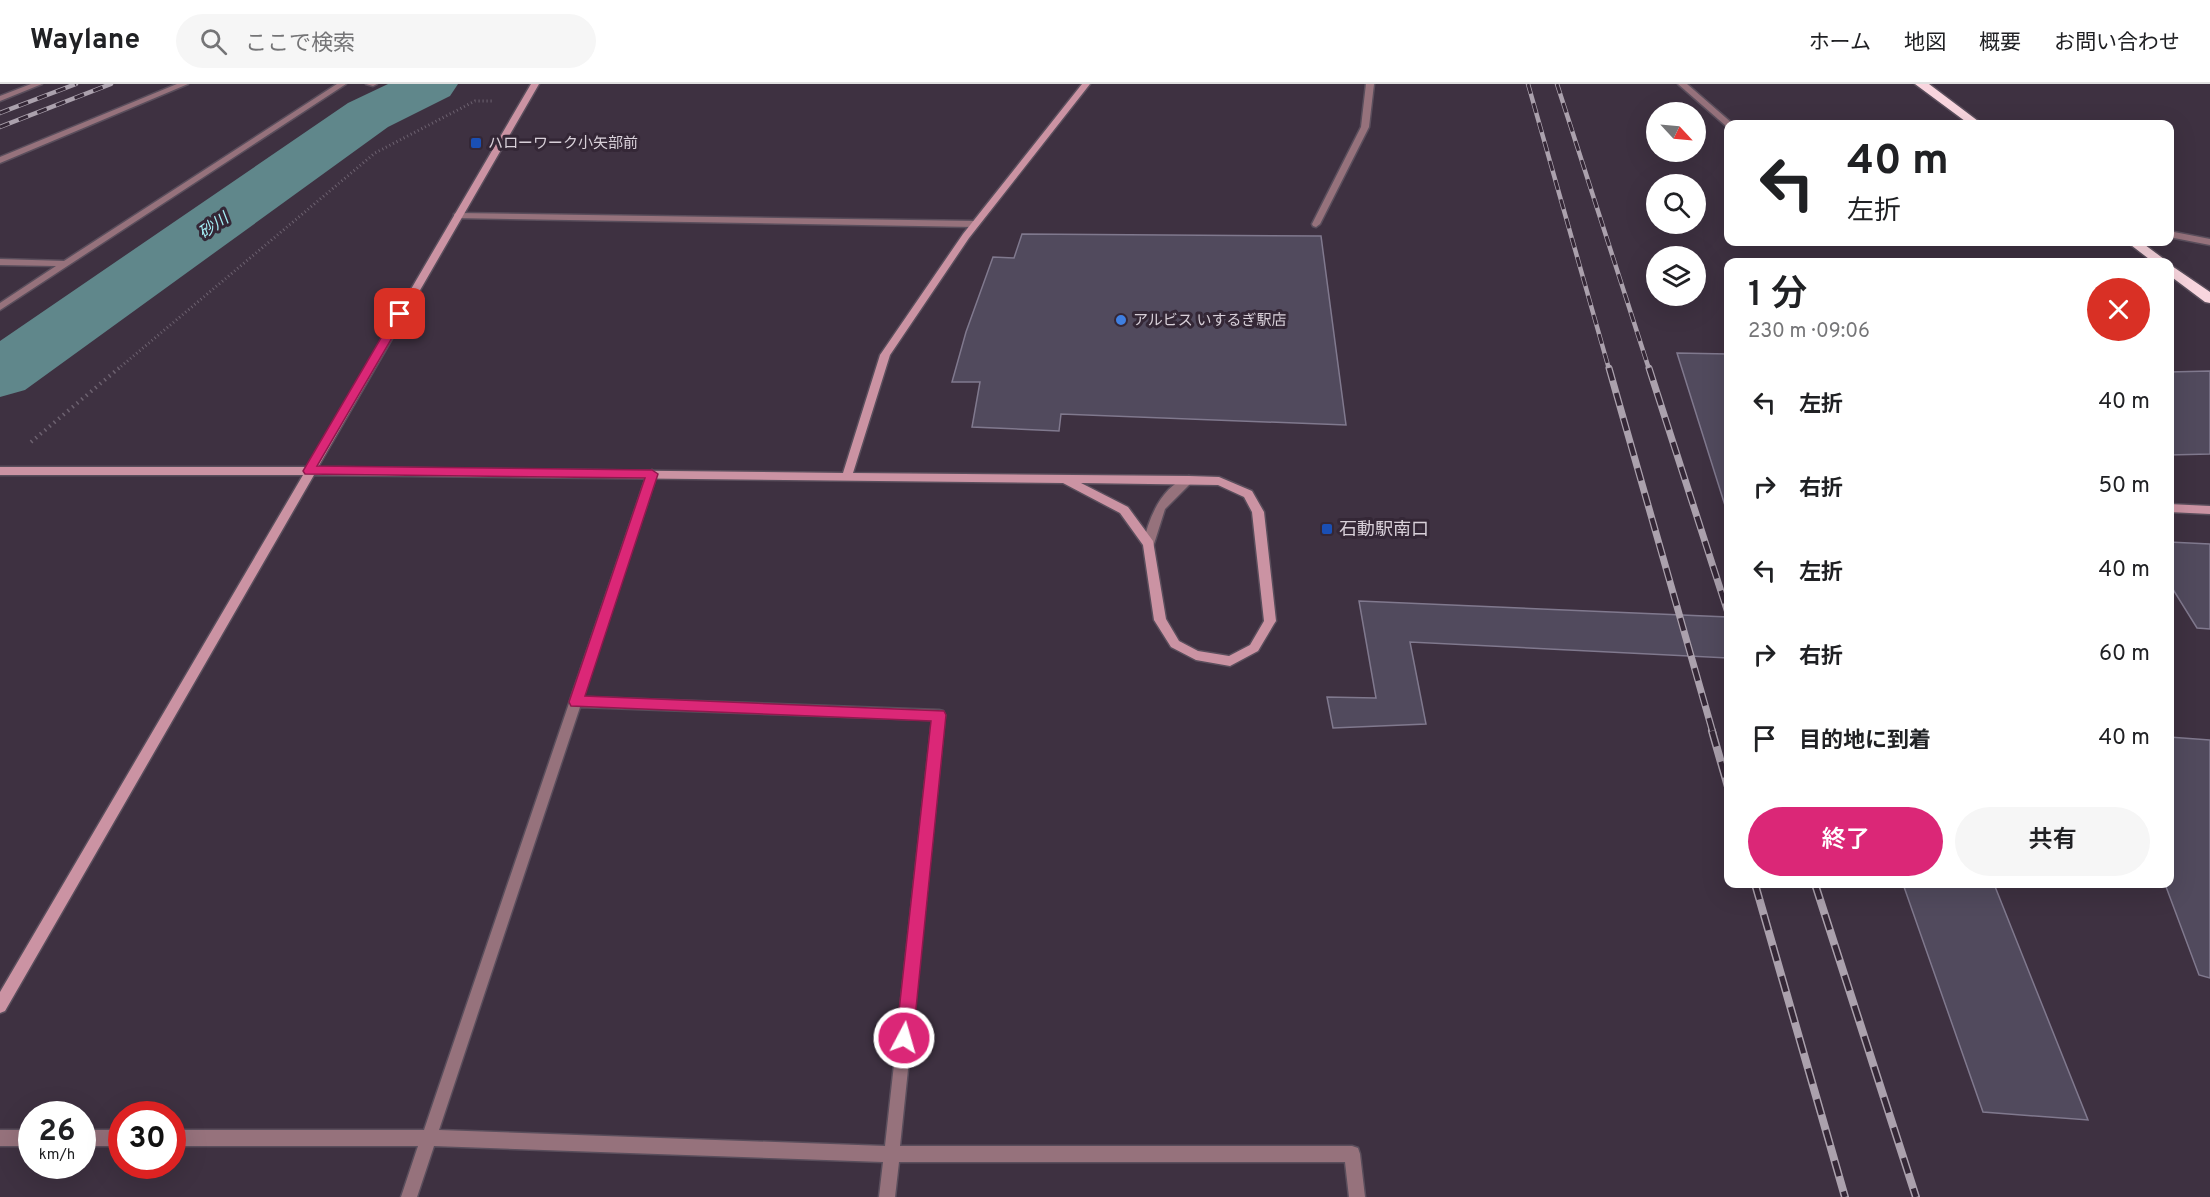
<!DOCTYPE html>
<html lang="ja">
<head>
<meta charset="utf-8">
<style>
  body { margin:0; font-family:Overpass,"Noto Sans JP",sans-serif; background:#f6f6f6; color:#202124; height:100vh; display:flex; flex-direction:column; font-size:22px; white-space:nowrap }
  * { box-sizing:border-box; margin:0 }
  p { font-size:20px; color:#757577 }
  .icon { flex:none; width:33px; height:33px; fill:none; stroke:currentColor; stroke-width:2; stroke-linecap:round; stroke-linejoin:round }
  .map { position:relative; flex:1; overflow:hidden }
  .side { position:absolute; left:1724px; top:174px; width:450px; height:630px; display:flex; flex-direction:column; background:#fff; border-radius:12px; box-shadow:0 6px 24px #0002 }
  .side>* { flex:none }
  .guide { position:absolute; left:1724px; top:36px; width:450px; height:126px; border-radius:12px; box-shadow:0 6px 24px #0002; background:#fff; color:#202124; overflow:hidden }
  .needle { width:39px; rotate:116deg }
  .tools { position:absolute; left:1646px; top:18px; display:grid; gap:12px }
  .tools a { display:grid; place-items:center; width:60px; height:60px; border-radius:50%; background:#fff; box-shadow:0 6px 24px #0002; font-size:30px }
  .speed { position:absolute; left:18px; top:1017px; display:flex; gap:12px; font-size:30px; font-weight:700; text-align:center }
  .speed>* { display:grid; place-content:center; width:78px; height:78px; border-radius:50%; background:#fff; box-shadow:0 6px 24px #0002; line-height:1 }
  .speed small { font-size:15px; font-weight:400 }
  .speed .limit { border:9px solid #d22; background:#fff; color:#111 }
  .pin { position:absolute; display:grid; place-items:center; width:51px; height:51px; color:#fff; margin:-26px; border-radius:12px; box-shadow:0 3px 9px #0006 }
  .me { position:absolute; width:66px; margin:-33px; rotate:6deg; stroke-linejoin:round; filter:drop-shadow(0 0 4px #0008) }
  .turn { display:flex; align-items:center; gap:21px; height:126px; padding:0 24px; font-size:27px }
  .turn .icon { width:78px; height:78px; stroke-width:2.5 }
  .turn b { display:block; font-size:42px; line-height:51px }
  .round { display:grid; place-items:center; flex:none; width:63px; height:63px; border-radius:32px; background:#f6f6f6 }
  .overview { display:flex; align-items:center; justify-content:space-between; height:102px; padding:0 24px }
  h1 { font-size:36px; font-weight:600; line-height:45px }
  .action { display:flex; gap:12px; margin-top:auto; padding:12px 24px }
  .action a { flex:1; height:69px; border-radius:36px; background:#db2777; color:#fff; font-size:24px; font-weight:600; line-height:69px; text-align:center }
  .action a+a { background:#f6f6f6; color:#202124 }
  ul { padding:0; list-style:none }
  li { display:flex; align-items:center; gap:18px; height:84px; padding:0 24px }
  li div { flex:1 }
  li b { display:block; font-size:22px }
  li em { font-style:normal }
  header { display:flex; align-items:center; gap:36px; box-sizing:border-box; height:84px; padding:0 30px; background:#fff; border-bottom:2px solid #e0e0e0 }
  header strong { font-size:28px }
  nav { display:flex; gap:33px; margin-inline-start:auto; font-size:21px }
  .search { width:420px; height:54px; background:#f6f6f6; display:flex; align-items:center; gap:15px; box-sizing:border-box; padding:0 21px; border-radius:33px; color:#757577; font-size:22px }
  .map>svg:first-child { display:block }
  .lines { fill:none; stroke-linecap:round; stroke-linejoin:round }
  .river { fill:#60878b; fill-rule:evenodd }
  .building { fill:#514a5d; stroke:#80798e; stroke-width:1.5 }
  .lane-casing { stroke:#5a4e5c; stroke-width:3 }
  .street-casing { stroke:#5a4e5c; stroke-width:3 }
  .secondary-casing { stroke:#5a4e5c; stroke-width:3 }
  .highway-casing { stroke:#5a4e5c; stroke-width:3 }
  .path-far1 { stroke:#6d6270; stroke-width:3; stroke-dasharray:1 3; stroke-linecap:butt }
  .path { stroke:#6d6270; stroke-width:4; stroke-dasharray:1.5 4.5; stroke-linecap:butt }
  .lane { fill:#96727c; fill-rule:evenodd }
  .street { fill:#96727c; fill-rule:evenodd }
  .secondary { fill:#cb93a3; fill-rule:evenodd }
  .highway { fill:#f8d5de; fill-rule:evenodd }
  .rail-far2-casing { stroke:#aba1ad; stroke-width:4.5 }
  .rail-far1-casing { stroke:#aba1ad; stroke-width:7 }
  .rail-casing { stroke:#aba1ad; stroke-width:8 }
  .rail-far2 { stroke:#342736; stroke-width:3; stroke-dasharray:10; stroke-linecap:butt }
  .rail-far1 { stroke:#342736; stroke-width:4.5; stroke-dasharray:13; stroke-linecap:butt }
  .rail { stroke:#342736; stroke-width:5; stroke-dasharray:16; stroke-linecap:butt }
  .route { fill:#db2777; stroke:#8e194d; stroke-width:1.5 }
  .transit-dot { fill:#1a4fb4; stroke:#342736; stroke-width:2 }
  .shop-dot { fill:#3f7fe0; stroke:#342736; stroke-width:2 }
  .labels { text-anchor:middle; stroke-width:6; stroke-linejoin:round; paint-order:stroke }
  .far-poi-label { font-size:15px; fill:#d8d0d9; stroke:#342736; text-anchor:start }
  .far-water-label { font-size:16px; font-style:italic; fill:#a4eef5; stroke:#342736 }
  .poi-label { font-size:18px; fill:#d8d0d9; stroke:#342736; text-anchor:start }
</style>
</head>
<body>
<header>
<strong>Waylane</strong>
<div class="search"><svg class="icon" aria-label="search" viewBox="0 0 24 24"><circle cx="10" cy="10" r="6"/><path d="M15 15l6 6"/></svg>ここで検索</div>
<nav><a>ホーム</a><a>地図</a><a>概要</a><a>お問い合わせ</a></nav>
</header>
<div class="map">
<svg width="2210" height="1113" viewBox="0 0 2210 1113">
  <rect width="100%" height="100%" fill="#3e3141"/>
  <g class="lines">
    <path class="river" d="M388 0H458L450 12 388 43 25 306 0 313V257L348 19Z"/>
  </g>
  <path class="building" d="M1022 150 1321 152 1346 341 1061 330 1059 347 972 343 980 298H952L966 248 993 173 1014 174Z
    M1677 269 1728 270V431Z
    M2210 287V370L2169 371V288Z
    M2169 458 2210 460V545L2197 544 2169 499Z
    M1359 517 1728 533V574L1410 558 1426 640 1333 644 1327 613 1376 614Z
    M2169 653 2210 656V894L2199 891 2165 800H2169Z
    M1903 800H1994L2088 1036 1983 1028Z"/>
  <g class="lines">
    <defs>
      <path id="lane" d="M457 129 975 137 979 140 975 143 454 134V130Z
        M1189 392 1194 396 1165 425 1153 463H1145L1143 460C1149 433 1161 403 1189 392Z"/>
      <path id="street" d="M31 0H42L0 17V12Z
        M177 0H188L0 79V73Z
        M337 0H346L0 226V219L56 182 0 181V175L64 177Z
        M366 0H377L373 2Z
        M1366 0H1374L1369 43 1320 140 1316 143 1313 142 1312 140 1361 43Z
        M1678 0H1687L1733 40 1726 42Z
        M2169 147 2210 155V161L2169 153Z
        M652 386 657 390 583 613 939 626 943 627 945 631 900 1062H1352L1358 1064 1360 1070 1365 1113H1349L1345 1078H899L895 1113H879L883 1078 434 1062 417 1113H401L418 1062H172V1046H424L647 390ZM580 623 932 636 885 1062 439 1046Z
        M0 1046H32V1062H0Z
        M82 1046H122V1062H82Z"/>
      <path id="secondary" d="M531 0H539L318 383 843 389 880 271 963 150 1082 0H1090L969 154 890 271 853 389 1189 392 1219 393 1252 407 1264 428 1276 537 1274 540 1258 567 1230 582 1196 576 1171 563 1154 536 1143 461 1120 429 1063 399 314 391 5 927 0 929V908L303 391H0V383H307ZM1081 399 1218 401 1244 413 1252 428 1264 537 1250 561 1229 572 1198 567 1179 557 1166 535 1153 457 1128 423Z
        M2169 420 2210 422V430L2169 428Z"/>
      <path id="highway" d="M1915 0H1929L1982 40H1969Z
        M2127 158H2141L2168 178H2153Z
        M2169 180 2210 208V219L2205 218 2169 191Z"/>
    </defs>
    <use href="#lane" class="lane-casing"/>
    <use href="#street" class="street-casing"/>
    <use href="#secondary" class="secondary-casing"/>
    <use href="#highway" class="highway-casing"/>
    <path class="path-far1" d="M118 285 375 69 475 17H493"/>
    <path class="path" d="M31 358 119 284"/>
    <use href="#lane" class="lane"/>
    <use href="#street" class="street"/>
    <use href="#secondary" class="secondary"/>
    <use href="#highway" class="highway"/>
    <defs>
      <path id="rail-far2" d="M1528 0 1609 285
        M1557 0 1649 285
        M0 29 76 0
        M0 43 111 0"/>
      <path id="rail-far1" d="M1609 284 1713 649
        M1649 284 1728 529"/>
      <path id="rail" d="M1712 647 1728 703
        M1755 800 1845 1113
        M1815 800 1916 1113"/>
    </defs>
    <use href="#rail-far2" class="rail-far2-casing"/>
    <use href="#rail-far1" class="rail-far1-casing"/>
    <use href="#rail" class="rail-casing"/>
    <use href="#rail-far2" class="rail-far2"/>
    <use href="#rail-far1" class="rail-far1"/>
    <use href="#rail" class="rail"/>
  </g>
  <path class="route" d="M400 227 406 230 317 382 652 386 658 390 585 612 944 627 946 631 913 954 910 960 904 963 898 960 896 954 931 637 571 622 569 618 645 394 305 390 303 387 395 230Z"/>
  <g class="transit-dot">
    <rect x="470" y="53" width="12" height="12" rx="3"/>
    <rect x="1321" y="439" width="12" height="12" rx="3"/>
  </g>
  <circle class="shop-dot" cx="1121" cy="236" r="6"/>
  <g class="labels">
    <g class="far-poi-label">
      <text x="488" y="64">ハローワーク小矢部前</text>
      <text x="1133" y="241">アルビス いするぎ駅店</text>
    </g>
    <g class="far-water-label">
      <text transform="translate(213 141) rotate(-35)" y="6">砂川</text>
    </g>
    <g class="poi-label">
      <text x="1339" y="451">石動駅南口</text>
    </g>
  </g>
</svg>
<div class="tools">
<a><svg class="needle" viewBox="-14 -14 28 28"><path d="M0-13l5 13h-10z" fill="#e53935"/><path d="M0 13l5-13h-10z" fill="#757577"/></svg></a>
<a><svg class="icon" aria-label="search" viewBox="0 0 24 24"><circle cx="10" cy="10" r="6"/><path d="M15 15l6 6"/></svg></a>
<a><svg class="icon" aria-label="layers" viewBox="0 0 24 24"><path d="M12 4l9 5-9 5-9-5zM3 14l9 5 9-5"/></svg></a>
</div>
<div class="speed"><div>26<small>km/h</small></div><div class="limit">30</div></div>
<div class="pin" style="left:400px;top:230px;background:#d93025"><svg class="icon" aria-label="arrive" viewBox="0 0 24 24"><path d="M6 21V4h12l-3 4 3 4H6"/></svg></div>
<svg class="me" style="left:904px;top:954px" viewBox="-20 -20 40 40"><circle r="17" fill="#db2777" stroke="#fff" stroke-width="3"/><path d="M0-11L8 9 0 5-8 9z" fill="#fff"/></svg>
<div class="guide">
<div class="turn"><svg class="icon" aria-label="left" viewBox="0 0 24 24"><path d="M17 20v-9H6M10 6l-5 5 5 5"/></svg><div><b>40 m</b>左折</div></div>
</div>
<section class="side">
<div class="overview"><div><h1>1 分</h1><p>230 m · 09:06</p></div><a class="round" style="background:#d93025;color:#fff"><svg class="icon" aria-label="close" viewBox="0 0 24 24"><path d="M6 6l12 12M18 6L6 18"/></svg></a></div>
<ul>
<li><svg class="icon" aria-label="left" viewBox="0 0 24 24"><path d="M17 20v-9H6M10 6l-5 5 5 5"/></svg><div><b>左折</b></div><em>40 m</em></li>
<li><svg class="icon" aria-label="right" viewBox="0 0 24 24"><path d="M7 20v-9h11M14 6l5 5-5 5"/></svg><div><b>右折</b></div><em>50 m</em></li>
<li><svg class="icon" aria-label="left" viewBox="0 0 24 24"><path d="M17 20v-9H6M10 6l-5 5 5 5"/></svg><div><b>左折</b></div><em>40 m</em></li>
<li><svg class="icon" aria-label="right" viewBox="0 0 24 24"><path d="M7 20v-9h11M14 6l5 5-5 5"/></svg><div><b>右折</b></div><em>60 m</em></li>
<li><svg class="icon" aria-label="arrive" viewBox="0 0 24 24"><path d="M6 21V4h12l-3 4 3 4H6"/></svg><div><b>目的地に到着</b></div><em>40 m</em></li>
</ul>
<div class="action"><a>終了</a><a>共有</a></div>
</section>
</div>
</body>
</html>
